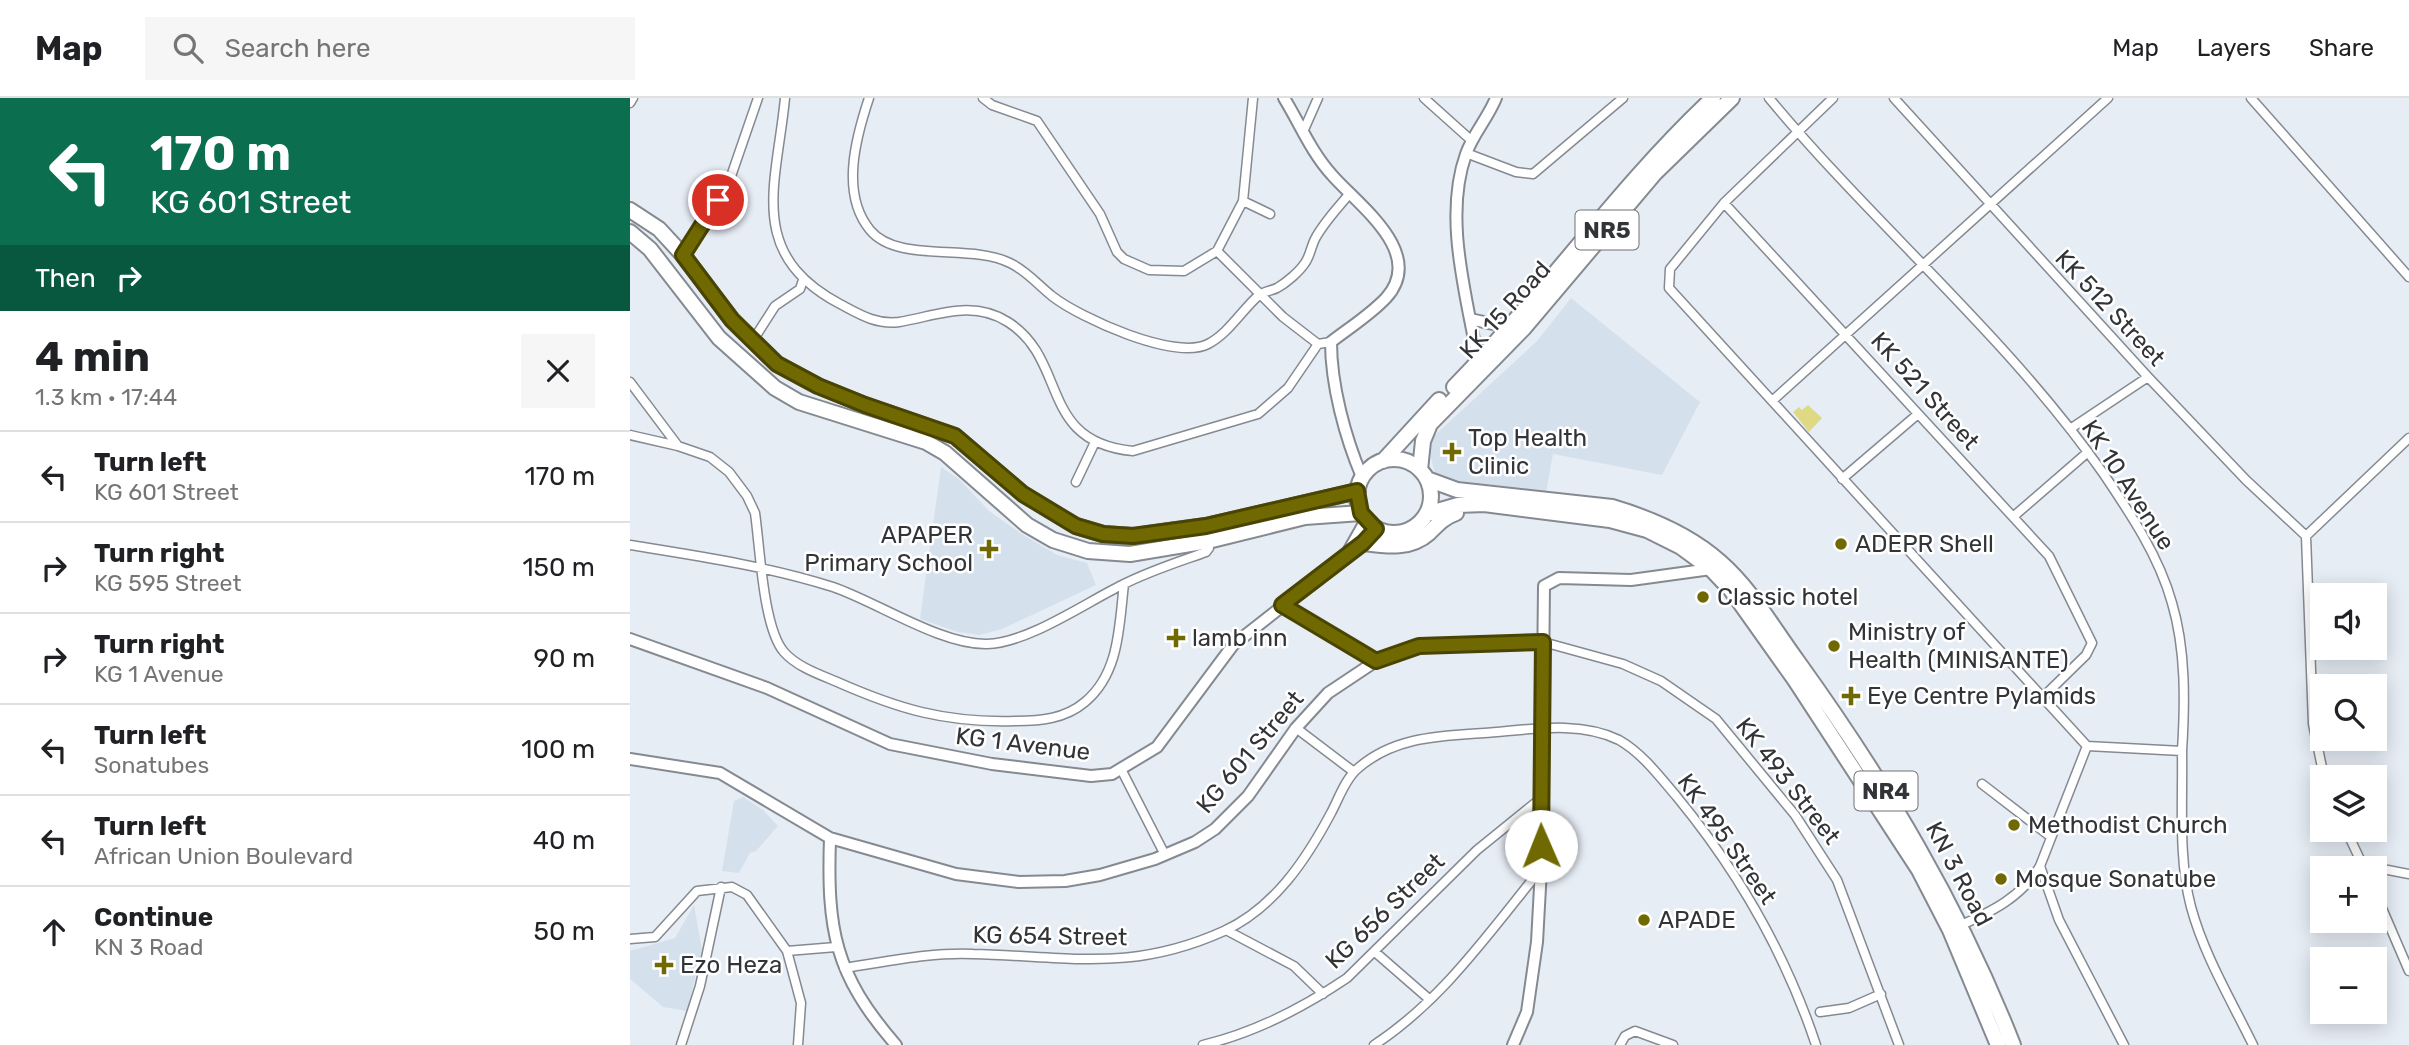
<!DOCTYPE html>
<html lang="en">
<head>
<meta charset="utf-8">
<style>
  body { margin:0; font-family:Rubik,sans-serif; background:#f6f6f6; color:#202124; height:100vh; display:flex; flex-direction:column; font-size:26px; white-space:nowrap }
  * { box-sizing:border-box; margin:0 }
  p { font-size:23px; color:#757577 }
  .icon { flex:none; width:38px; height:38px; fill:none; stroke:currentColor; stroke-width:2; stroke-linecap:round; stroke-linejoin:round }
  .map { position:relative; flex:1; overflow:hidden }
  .side { display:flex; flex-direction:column; background:#fff; width:630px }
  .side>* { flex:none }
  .hud { background:#0b6e4f; color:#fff; overflow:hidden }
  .controls { position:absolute; left:1680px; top:485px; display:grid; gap:14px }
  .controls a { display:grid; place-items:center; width:77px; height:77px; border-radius:0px; background:#fff; box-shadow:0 4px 18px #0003; font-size:35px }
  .pin { position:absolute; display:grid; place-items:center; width:60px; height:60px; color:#fff; margin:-30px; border:4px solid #fff; border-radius:50%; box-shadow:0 2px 7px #0007 }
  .me { position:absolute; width:77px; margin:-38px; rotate:359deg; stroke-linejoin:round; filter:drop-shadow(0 0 5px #0008) }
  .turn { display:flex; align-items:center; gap:24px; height:147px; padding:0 35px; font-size:32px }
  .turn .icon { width:91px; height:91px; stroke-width:2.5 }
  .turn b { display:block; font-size:49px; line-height:60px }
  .then { display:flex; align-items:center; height:66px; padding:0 35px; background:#0003; gap:14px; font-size:26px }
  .round { display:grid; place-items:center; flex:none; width:74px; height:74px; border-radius:0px; background:#f6f6f6 }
  .overview { display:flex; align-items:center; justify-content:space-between; height:119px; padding:0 35px }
  h1 { font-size:42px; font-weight:700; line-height:52px }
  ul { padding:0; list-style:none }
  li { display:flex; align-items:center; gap:21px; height:91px; padding:0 35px; border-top:2px solid #e0e0e0 }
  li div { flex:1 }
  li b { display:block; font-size:26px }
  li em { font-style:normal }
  header { display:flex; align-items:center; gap:42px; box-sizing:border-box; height:98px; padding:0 35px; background:#fff; border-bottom:2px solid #e0e0e0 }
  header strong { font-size:33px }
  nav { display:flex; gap:38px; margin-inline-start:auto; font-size:24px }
  .search { width:490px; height:63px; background:#f6f6f6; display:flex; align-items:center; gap:18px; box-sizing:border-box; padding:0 24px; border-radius:0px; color:#757577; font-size:26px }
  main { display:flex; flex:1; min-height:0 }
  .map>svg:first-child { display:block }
  .built { fill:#d5e0ed }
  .green { fill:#dfd984 }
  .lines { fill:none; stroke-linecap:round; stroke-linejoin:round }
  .street-casing { stroke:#858a91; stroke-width:11 }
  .secondary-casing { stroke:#858a91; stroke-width:14 }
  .highway-casing { stroke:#858a91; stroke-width:18 }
  .street { stroke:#fff; stroke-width:8 }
  .secondary { stroke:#fff; stroke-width:10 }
  .highway { stroke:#fff; stroke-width:14 }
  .route-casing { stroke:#494401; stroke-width:18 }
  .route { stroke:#706901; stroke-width:12 }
  .poi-dot { fill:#706901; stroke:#fff; stroke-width:2.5 }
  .labels { text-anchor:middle; stroke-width:5; stroke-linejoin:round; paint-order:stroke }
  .shield { fill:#fff; stroke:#707173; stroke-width:2 }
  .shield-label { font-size:23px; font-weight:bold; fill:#323437 }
  .street-label { font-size:24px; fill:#323437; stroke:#fff }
  .poi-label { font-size:24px; fill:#323437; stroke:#fff; text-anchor:start }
</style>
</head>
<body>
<header>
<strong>Map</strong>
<div class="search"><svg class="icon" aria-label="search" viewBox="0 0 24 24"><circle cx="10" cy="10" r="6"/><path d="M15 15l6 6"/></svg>Search here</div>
<nav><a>Map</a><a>Layers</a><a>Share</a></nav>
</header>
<main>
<section class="side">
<div class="hud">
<div class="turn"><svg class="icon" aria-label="left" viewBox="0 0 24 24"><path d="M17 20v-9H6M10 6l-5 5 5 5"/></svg><div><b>170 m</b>KG 601 Street</div></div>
<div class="then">Then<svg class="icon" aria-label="right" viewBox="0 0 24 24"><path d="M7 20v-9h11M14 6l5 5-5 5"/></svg></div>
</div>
<div class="overview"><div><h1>4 min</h1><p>1.3 km · 17:44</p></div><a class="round"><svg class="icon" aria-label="close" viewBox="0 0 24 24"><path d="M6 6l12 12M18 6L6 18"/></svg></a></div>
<ul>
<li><svg class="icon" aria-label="left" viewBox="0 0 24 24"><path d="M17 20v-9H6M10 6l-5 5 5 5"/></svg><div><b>Turn left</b><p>KG 601 Street</p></div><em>170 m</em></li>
<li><svg class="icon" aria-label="right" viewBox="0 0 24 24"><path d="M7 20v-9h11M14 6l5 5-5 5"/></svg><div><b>Turn right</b><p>KG 595 Street</p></div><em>150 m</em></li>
<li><svg class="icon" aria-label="right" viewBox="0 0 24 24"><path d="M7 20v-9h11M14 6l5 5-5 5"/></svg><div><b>Turn right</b><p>KG 1 Avenue</p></div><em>90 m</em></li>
<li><svg class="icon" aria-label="left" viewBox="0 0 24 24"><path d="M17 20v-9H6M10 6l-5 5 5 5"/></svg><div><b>Turn left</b><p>Sonatubes</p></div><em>100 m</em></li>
<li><svg class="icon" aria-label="left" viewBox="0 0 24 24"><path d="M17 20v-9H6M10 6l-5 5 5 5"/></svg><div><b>Turn left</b><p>African Union Boulevard</p></div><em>40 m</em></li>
<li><svg class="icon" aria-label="ahead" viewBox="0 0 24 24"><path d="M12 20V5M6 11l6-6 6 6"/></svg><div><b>Continue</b><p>KN 3 Road</p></div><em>50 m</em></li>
</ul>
</section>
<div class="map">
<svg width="1779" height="947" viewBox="0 0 1779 947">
  <rect width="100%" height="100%" fill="#e7edf5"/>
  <path class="built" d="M941 200 1070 304 1032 377 923 356 915 400 841 394 806 381 799 350 803 339 907 243Z
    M311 369 330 382 359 413 390 435 427 457 457 465 466 487 372 531 349 537 328 534 290 521Z
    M113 699 133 712 148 728 126 753 120 755 109 775 92 773 104 703Z
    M64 807 72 852 57 913 33 909 0 881V853L45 840Z"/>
  <path class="green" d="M1178 307 1192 320 1179 334 1163 314 1169 309 1172 312Z"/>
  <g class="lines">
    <defs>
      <path id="street" d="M155 0C147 85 115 156 210 206 229 216 246 227 269 224 306 218 342 201 378 224 439 263 408 344 503 353L628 316 658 290 688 246 701 244
        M239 0C226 39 210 96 240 132 268 166 340 145 380 165 397 173 408 187 422 198 450 220 545 263 578 246 598 236 612 212 628 198 634 193 641 193 647 190 656 185 669 174 675 165 680 158 681 149 685 141 694 124 708 110 720 95
        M353 0 362 7 407 23 470 116 487 154 494 161 519 172 554 173 587 153 613 103 623 0
        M794 0 842 43
        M1139 0C1246 129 1376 237 1473 375 1500 415 1529 458 1542 505 1556 552 1555 605 1552 653L1457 648 1410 768C1392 799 1361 814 1329 828
        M1203 0 1094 105 1419 458 1462 545 1456 557 1412 600
        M1264 0 1518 279 1616 382 1676 438
        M1621 0 1779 179
        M0 5 3 0
        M673 34 688 0
        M836 55 886 74 903 76 993 0
        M613 103 640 116
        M1094 105 1040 171 1039 190 1457 648
        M587 153 653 219 688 246
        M53 157 98 87 128 0
        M122 244 145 208 170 191 173 182
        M0 284 48 348 80 359 99 374 117 398 125 415C130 449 133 530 154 554 166 568 188 576 205 583 268 611 315 625 385 623 410 623 435 621 455 604 490 575 489 527 494 486
        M1142 303 1478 0
        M1440 331 1518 279
        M0 337 48 348
        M1212 381 1288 316
        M446 384 465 344
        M1384 418 1458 354
        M0 447C68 458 137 468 203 489 247 504 311 547 357 546 398 545 455 505 492 487 519 473 548 464 576 454L579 450 578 439
        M652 507 746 563
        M913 544 993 566 1031 583 1086 621 1165 717 1207 782 1269 947
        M666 630 724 674
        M1552 653C1553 703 1548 760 1561 809 1574 857 1601 902 1623 947
        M491 671 535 757
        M1694 679 1683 626 1676 438 1779 340
        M1352 686 1421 739
        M1716 732 1734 770
        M1732 767 1779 776
        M1410 768 1429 822 1494 947
        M1745 794 1779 873
        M596 832 664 868 693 896
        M0 841 25 839 67 793 102 789 117 797 157 853 206 849
        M157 853 171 905 168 947
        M745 854 799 901
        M214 870C256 864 300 854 343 856 439 858 501 875 594 833 644 810 676 762 701 715 708 702 715 682 726 672 762 639 808 638 854 635 897 632 949 622 989 642 1012 655 1030 679 1047 699 1107 772 1156 857 1186 947
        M1190 914 1219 910 1251 896
        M51 947 70 888 91 789
        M573 947C624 935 674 909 717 880L847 752 910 701
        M744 947C812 903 861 832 911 771
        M990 947 995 938 1005 933 1043 947"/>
      <path id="secondary" d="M654 0C670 26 681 54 702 77 728 107 797 155 756 200 740 217 719 230 701 244 701 287 715 339 732 379
        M840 221 863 226 881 225
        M848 263C837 199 813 120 836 56 843 36 858 20 866 0
        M719 452 736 422
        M0 541 137 590 260 646 362 666 461 678 482 676 527 649 603 547 733 445 746 431
        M0 661 90 675 200 740 326 776 389 784 435 783 470 777 525 761 565 744 585 731 618 698 666 630 698 595 746 563 789 548 913 544
        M200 740C197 831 204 876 266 947
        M883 947 897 914 907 844 911 771 914 488 929 480 1001 482 1081 471"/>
      <path id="highway" d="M0 112 29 131 53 157 102 222 147 266 188 288 235 307 325 338 393 396 446 428 473 436 504 438 576 428 728 393
        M0 134 20 151 89 240 145 290 169 304 296 344 315 355 397 427 423 442 458 453 500 456 578 443 675 419 731 415
        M824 289C915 196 987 90 1083 0
        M727 398a37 37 0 1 1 74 0a37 37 0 1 1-74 0Z
        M753 363 809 302
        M790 372 793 343 800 326 894 230 1025 75 1102 0
        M797 381 827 392 982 409C1019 420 1061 438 1090 464 1122 492 1143 530 1168 564 1255 685 1329 809 1383 947
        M797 416 828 407 854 406 980 422 1017 432 1051 449 1081 471 1101 492 1165 582 1289 772 1320 832 1368 947
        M733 445C756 448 780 452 799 435 808 426 814 419 826 415"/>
    </defs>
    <use href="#street" class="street-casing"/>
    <use href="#secondary" class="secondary-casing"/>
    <use href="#highway" class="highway-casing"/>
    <use href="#street" class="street"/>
    <use href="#secondary" class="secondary"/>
    <use href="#highway" class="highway"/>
  </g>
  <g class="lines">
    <defs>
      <path id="route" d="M88 102 53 157 102 222 147 266 188 288 235 307 325 338 393 396 446 428 473 436 503 438 576 428 727 393 731 415 746 431 733 445 652 507 746 563 789 548 913 544 911 748"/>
    </defs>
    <use href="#route" class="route-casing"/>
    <use href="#route" class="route"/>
  </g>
  <g class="poi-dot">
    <path d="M818.5 343.5h7v7h7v7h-7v7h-7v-7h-7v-7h7z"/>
    <circle cx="1211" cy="446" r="7"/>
    <path d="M355.5 440.5h7v7h7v7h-7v7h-7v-7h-7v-7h7z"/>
    <circle cx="1073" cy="499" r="7"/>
    <path d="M542.5 529.5h7v7h7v7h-7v7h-7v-7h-7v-7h7z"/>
    <circle cx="1204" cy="548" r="7"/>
    <path d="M1217.5 587.5h7v7h7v7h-7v7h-7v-7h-7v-7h7z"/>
    <circle cx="1384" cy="727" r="7"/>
    <circle cx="1371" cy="781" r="7"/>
    <circle cx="1014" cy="822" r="7"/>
    <path d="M30.5 856.5h7v7h7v7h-7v7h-7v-7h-7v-7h7z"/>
  </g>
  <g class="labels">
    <g class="shield">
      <rect x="945.5" y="112.5" width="63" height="39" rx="5"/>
      <rect x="1224.5" y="673.5" width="63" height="39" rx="5"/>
    </g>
    <g class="shield-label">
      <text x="977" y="140">NR5</text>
      <text x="1256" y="701">NR4</text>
    </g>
    <g class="street-label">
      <text transform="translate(1480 210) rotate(47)" y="8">KK 512 Street</text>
      <text transform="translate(875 212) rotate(-48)" y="8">KK 15 Road</text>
      <text transform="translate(1295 293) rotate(48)" y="8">KK 521 Street</text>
      <text transform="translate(1498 387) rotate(57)" y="8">KK 10 Avenue</text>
      <text transform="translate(393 646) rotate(7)" y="8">KG 1 Avenue</text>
      <text transform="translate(620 654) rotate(-50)" y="8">KG 601 Street</text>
      <text transform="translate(1158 683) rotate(52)" y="8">KK 493 Street</text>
      <text transform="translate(1097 741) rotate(55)" y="8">KK 495 Street</text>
      <text transform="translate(1329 776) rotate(62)" y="8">KN 3 Road</text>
      <text transform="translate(755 813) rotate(-44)" y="8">KG 656 Street</text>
      <text transform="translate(420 838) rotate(1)" y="8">KG 654 Street</text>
    </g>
    <g class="poi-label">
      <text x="838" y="348">Top Health<tspan x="838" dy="28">Clinic</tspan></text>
      <text x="343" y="445" text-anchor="end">APAPER<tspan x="343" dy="28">Primary School</tspan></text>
      <text x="1225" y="454">ADEPR Shell</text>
      <text x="1087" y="507">Classic hotel</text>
      <text x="1218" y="542">Ministry of<tspan x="1218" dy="28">Health (MINISANTE)</tspan></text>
      <text x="562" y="548">lamb inn</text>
      <text x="1237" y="606">Eye Centre Pylamids</text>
      <text x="1398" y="735">Methodist Church</text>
      <text x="1385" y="789">Mosque Sonatube</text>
      <text x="1028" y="830">APADE</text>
      <text x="50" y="875">Ezo Heza</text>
    </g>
  </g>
</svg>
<div class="controls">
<a><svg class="icon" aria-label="sound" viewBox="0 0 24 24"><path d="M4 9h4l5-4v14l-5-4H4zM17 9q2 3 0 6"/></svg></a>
<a><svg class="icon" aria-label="search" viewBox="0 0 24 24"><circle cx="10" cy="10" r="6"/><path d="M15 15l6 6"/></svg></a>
<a><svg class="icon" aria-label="layers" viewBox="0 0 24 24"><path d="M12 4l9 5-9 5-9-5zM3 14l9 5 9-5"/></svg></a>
<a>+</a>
<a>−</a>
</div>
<div class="pin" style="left:88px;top:102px;background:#d93025"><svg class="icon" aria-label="arrive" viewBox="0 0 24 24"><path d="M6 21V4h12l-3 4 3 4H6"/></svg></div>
<svg class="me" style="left:911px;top:748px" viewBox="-20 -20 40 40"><circle r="19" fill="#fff"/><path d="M0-13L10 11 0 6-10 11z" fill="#706901"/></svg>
</div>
</main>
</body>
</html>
